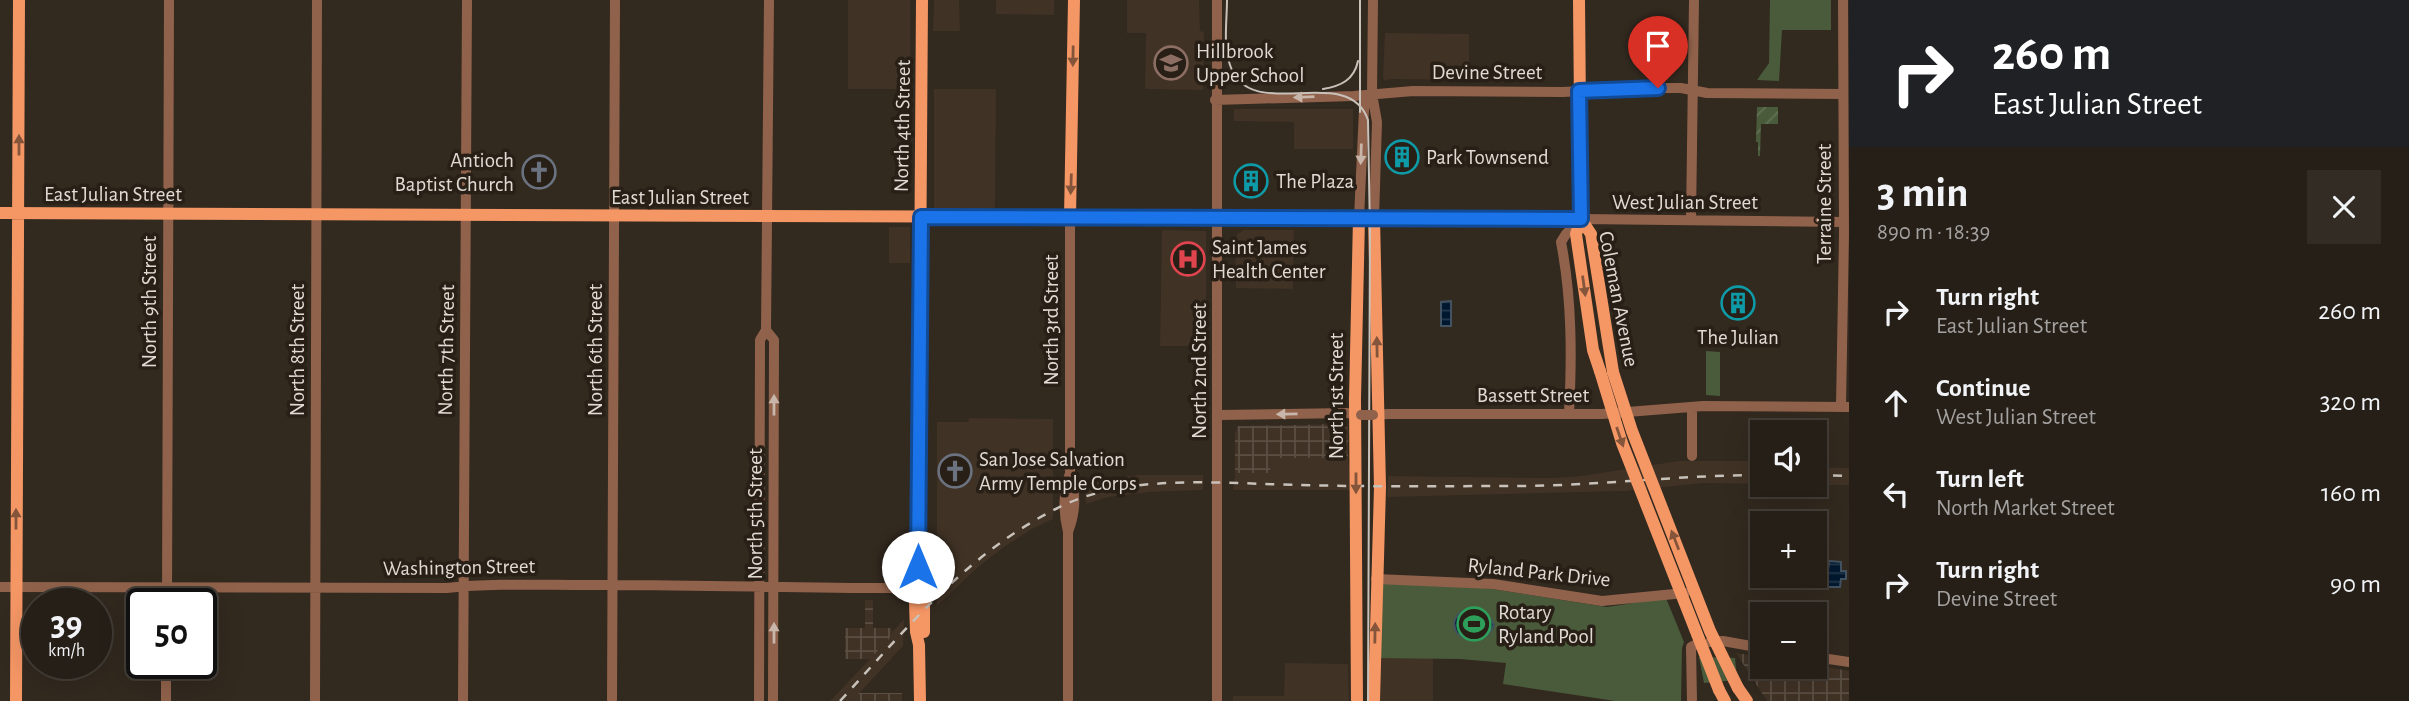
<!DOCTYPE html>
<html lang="en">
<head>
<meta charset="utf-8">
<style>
  body { margin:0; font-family:"Alegreya Sans",sans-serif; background:#322c24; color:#f1f3f6; height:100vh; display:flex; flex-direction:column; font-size:26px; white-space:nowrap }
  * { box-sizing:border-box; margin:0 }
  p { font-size:23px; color:#a4a2a1 }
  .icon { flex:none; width:38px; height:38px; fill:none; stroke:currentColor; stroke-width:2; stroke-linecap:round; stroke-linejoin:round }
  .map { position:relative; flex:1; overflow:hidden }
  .panel { display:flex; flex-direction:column; background:#261f17; width:560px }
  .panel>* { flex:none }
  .guide { background:#202124; color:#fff; overflow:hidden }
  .controls { position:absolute; left:1750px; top:420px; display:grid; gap:14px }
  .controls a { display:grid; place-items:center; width:77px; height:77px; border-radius:0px; background:#261f17; box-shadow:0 7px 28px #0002,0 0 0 2px #423d36; font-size:35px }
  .speed { position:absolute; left:21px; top:588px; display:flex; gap:14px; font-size:35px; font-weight:700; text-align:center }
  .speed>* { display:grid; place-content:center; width:91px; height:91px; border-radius:50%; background:#261f17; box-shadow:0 7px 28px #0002,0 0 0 2px #423d36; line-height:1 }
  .speed small { font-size:18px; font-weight:400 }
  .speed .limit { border:4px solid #111; border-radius:10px; background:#fff; color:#111 }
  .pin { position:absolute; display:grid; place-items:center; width:60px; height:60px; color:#fff; margin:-72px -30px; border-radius:50% 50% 50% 0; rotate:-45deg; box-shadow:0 0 7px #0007 }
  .pin .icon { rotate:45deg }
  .me { position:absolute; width:77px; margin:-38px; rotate:0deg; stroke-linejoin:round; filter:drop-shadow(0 0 5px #0008) }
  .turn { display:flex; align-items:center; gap:24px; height:147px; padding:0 28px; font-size:32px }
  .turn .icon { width:91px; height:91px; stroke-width:2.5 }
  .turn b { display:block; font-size:49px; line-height:60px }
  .round { display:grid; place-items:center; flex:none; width:74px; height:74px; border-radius:0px; background:#322c24 }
  .headline { display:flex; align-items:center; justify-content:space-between; height:119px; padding:0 28px }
  h1 { font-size:42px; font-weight:700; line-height:52px }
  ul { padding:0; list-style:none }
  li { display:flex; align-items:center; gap:21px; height:91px; padding:0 28px }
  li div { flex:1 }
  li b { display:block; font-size:26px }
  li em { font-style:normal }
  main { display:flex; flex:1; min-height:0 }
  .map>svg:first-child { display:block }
  .built { fill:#403225 }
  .industrial { fill:url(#industrial-grid) }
  .park { fill:#495b3a }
  .garden { fill:url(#garden-furrows) }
  .water { fill:url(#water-rules); stroke:#435260; stroke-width:2 }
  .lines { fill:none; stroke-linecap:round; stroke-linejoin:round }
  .minor { stroke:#90624b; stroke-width:10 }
  .major { stroke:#f59665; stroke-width:12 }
  .tram { stroke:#c8c2ba; stroke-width:2 }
  .rail { stroke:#c8c2ba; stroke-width:2.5; stroke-dasharray:9 9; stroke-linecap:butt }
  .minor-bridge { stroke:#90624b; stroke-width:10 }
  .major-bridge { stroke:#f59665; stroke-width:12 }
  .oneway { fill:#84553a }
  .oneway2 { fill:#c8b6aa }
  .route-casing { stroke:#114b97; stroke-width:18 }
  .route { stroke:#1a73e8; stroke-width:12 }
  .labels { text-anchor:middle; stroke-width:7; stroke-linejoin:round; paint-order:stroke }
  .poi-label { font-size:21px; fill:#e0dad3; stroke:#281f16; text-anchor:start }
  .street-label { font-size:21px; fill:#e0dad3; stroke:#281f16 }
</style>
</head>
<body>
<main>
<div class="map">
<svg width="1849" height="701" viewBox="0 0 1849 701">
  <defs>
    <pattern id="industrial-grid" width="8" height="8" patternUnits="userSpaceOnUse" patternTransform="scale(1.75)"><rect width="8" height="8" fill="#403225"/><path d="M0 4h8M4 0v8" fill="none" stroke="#5b4f44"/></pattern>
    <pattern id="garden-furrows" width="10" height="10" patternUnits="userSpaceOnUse" patternTransform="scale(1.75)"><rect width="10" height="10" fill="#495b3a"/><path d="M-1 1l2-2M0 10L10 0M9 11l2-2" fill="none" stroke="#637256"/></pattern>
    <pattern id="water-rules" width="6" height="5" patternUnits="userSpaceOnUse" patternTransform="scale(1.75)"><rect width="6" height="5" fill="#00182f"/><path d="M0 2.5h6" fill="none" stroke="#25394c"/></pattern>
  </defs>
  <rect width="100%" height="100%" fill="#32291f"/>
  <path class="built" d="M848 0H910V89H848Z
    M934 0H959L960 31H933Z
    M996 0H1054V15L996 14Z
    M1127 0H1199L1200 31 1204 32 1203 90 1145 89 1146 33H1127Z
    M1385 33 1469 34V80L1390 79 1385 81 1383 77Z
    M934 89H996L995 209H934Z
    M1234 109H1353V149H1294V122L1234 121Z
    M889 227H910V263H889Z
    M1162 230 1206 231V346H1160Z
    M1244 230H1294L1293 289 1236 288 1235 238 1237 234Z
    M969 418 1053 419V519L1032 529 1004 547 978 567 937 606V422H968Z
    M1271 458H1348L1351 490H1233L1235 473H1270Z
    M1679 461H1762V484L1705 483 1625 491 1387 497 1388 476 1552 478 1581 476Z
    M1815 467 1849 468V485H1813Z
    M1139 475H1203V490L1150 492 1108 497 1086 504 1085 486 1114 478Z
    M904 619 903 646 852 701H830L889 639 892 632Z
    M1382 658H1433V701H1378Z
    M1285 663 1348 664 1349 701H1233V696H1284Z"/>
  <path class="industrial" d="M1343 424 1348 428V458H1271L1270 473H1235V433L1238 426Z
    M865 600H873V628H891L892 632 889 639 870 659H845V628H865Z
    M1736 653 1762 657V667L1815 665 1849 671V701H1767Z
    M859 693H902V701H852Z"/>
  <path class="park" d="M1770 0H1831V30H1782L1779 81 1757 80 1769 63Z
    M1706 351 1720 352V396L1706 395Z
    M1374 583 1466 585 1607 607 1666 598 1684 642 1682 648 1681 701H1615L1503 684 1506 663 1460 659 1371 658Z
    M1699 657 1735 658 1737 680 1704 683Z"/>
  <path class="garden" d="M1757 107H1778V124H1761L1760 156H1758V142H1756Z"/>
  <path class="water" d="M1451 301V326H1441V302Z
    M1829 561 1841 562V571H1846V579H1841L1840 587H1827L1828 579H1823L1824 571H1828Z
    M1465 610C1477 610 1489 612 1494 625 1487 642 1470 644 1457 633 1451 623 1455 615 1465 610Z"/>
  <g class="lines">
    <path class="minor" d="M1373 0 1372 94 1377 122 1374 218
      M1215 100 1354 96 1413 91 1563 92 1634 88H1681L1707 93 1843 94
      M1359 218 1364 110 1365 102 1372 94
      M1691 220 1694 0
      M766 330 774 340 773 701
      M1841 407 1844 234 1843 0
      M1569 414C1572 356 1572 299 1561 242L1566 234 1581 219 1844 222
      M1218 415 1347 413 1361 415
      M1374 415 1388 414H1602L1703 406 1849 407
      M1692 456V408
      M1068 532C1076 511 1076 495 1070 473V217
      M1376 579 1493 584 1602 601 1685 593
      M0 587 447 588C493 583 540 585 586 585 697 584 807 589 918 588
      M167 604 169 0
      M1710 642 1723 641 1762 648
      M1815 657 1849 662
      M166 701V663
      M315 701 317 0
      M463 701 467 0
      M612 701 615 0
      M759 701 760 340 766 330 769 0
      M1068 701V532C1063 511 1063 494 1070 473
      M1217 701V0
      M1692 701 1691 647 1699 643"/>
    <path class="major" d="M1579 0 1581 219 1576 234 1593 350 1600 371
      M0 213 1581 219
      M1070 217 1074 0
      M1581 219 1591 234 1613 372
      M920 591 924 599V632
      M1738 688 1747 701
      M1719 690 1725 701
      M16 701 19 0
      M920 701 919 645 916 632 915 602 918 588 922 0
      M1357 701 1355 399 1359 218
      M1374 701 1380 487 1374 218"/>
    <path class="tram" d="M1227 0C1227 20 1223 45 1230 65 1250 126 1348 61 1368 120L1370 233 1368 701
      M1360 0V112
      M1323 89C1341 86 1354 80 1358 61"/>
    <path class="rail" d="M1815 475 1849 476
      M840 701C910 625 970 549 1066 504 1135 473 1227 484 1301 485 1376 487 1450 486 1524 486 1603 485 1683 475 1762 475"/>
    <path class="minor-bridge" d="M1361 415H1373"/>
    <path class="major-bridge" d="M1600 371 1622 443 1719 690
      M1613 372 1632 431 1710 631 1738 688"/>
  </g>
  <defs><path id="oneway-solid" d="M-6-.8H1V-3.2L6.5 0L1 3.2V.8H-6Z" transform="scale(1.75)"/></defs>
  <g class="oneway">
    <use href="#oneway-solid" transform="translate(1073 56) rotate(91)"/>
    <use href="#oneway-solid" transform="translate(19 145) rotate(-90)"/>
    <use href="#oneway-solid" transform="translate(1071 184) rotate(92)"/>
    <use href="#oneway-solid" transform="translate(1584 286) rotate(82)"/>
    <use href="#oneway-solid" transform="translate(1377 347) rotate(-91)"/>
    <use href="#oneway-solid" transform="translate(1620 437) rotate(71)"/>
    <use href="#oneway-solid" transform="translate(1356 483) rotate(90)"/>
    <use href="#oneway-solid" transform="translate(16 519) rotate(-90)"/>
    <use href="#oneway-solid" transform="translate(1675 540) rotate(-111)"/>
    <use href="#oneway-solid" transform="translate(1375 633) rotate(-89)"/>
  </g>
  <g class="oneway2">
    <use href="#oneway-solid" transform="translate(1304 97) rotate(178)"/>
    <use href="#oneway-solid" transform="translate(1361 154) rotate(92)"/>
    <use href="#oneway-solid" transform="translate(774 405) rotate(-90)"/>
    <use href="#oneway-solid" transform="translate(1287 414) rotate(179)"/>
    <use href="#oneway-solid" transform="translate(774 633) rotate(-90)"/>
  </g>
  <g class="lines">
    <defs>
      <path id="route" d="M918 567 921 217 1581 219 1579 91 1658 88"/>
    </defs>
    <use href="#route" class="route-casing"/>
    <use href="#route" class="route"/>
  </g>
  <defs>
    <symbol id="school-ring" viewBox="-11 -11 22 22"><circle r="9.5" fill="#281f16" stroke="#8d6e63" stroke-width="1.5"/><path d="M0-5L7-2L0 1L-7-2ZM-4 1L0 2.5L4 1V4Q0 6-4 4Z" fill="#8d6e63"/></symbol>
    <symbol id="building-ring" viewBox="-11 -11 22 22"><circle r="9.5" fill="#281f16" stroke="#0f9aa8" stroke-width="1.5"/><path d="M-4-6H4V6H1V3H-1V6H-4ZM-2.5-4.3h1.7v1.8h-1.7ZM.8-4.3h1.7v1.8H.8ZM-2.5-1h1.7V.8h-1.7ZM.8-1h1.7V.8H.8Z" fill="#0f9aa8"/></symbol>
    <symbol id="church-ring" viewBox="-11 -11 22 22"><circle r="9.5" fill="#281f16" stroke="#6b7280" stroke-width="1.5"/><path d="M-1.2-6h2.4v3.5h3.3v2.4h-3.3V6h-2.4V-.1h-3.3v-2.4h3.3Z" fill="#6b7280"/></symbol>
    <symbol id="hospital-ring" viewBox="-11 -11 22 22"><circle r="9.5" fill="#281f16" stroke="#e0444e" stroke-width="1.5"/><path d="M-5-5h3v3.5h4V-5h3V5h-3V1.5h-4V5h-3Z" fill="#e0444e"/></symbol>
    <symbol id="stadium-ring" viewBox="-11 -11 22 22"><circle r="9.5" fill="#281f16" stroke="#2e9e5b" stroke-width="1.5"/><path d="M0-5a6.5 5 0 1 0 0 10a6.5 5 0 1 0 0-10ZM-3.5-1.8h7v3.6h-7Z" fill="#2e9e5b"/></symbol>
  </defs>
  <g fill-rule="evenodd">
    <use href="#school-ring" x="1152" y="44" width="38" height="38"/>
    <use href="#building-ring" x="1383" y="138" width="38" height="38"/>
    <use href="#church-ring" x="520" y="153" width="38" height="38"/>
    <use href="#building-ring" x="1232" y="162" width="38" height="38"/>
    <use href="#hospital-ring" x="1169" y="240" width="38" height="38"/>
    <use href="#building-ring" x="1719" y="284" width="38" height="38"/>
    <use href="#church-ring" x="936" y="452" width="38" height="38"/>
    <use href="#stadium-ring" x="1455" y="605" width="38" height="38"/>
  </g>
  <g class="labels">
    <g class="poi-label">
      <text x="1196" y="58">Hillbrook<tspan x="1196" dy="24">Upper School</tspan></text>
      <text x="1426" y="164">Park Townsend</text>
      <text x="514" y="167" text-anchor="end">Antioch<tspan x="514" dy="24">Baptist Church</tspan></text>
      <text x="1276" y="188">The Plaza</text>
      <text x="1212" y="254">Saint James<tspan x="1212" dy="24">Health Center</tspan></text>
      <text x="1738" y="344" text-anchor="middle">The Julian</text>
      <text x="979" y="466">San Jose Salvation<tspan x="979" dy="24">Army Temple Corps</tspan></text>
      <text x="1498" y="619">Rotary<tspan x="1498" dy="24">Ryland Pool</tspan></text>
    </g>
    <g class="street-label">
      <text x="1487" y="79">Devine Street</text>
      <text transform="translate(902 126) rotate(-89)" y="7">North 4th Street</text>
      <text x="113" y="201">East Julian Street</text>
      <text x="680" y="204">East Julian Street</text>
      <text x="1685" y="209">West Julian Street</text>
      <text transform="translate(1824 204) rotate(-90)" y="7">Terraine Street</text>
      <text transform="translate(1619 299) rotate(79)" y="7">Coleman Avenue</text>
      <text transform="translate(149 302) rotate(-90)" y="7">North 9th Street</text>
      <text transform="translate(1051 320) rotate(-90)" y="7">North 3rd Street</text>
      <text transform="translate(297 350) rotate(-90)" y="7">North 8th Street</text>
      <text transform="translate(446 350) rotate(-89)" y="7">North 7th Street</text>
      <text transform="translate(595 350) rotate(-90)" y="7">North 6th Street</text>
      <text transform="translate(1199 371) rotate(-90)" y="7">North 2nd Street</text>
      <text x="1533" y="402">Bassett Street</text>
      <text transform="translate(1336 396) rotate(-90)" y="7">North 1st Street</text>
      <text transform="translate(755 514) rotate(-90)" y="7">North 5th Street</text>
      <text transform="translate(459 567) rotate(-1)" y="7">Washington Street</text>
      <text transform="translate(1539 572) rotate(6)" y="7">Ryland Park Drive</text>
    </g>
  </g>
</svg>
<div class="controls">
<a><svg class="icon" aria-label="sound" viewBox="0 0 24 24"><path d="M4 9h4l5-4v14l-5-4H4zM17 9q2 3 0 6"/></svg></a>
<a>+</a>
<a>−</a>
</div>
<div class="speed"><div>39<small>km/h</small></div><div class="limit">50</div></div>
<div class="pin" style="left:1658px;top:88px;background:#d93025"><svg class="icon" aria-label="arrive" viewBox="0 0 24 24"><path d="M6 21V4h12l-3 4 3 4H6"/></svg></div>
<svg class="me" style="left:918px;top:567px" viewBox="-20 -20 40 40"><circle r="19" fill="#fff"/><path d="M0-13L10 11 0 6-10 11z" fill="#1a73e8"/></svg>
</div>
<section class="panel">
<div class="guide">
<div class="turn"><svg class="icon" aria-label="right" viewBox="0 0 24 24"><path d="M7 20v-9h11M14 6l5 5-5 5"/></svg><div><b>260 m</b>East Julian Street</div></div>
</div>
<div class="headline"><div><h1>3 min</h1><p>890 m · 18:39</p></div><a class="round"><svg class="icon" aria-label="close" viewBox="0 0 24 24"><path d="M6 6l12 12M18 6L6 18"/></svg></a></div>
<ul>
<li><svg class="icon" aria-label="right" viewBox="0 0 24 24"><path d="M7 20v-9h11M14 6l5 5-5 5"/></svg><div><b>Turn right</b><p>East Julian Street</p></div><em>260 m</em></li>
<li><svg class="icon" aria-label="ahead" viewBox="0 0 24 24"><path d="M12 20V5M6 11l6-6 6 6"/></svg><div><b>Continue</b><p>West Julian Street</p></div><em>320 m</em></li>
<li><svg class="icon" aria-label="left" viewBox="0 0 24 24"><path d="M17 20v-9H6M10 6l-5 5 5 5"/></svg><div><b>Turn left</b><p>North Market Street</p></div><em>160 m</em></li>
<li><svg class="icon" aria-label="right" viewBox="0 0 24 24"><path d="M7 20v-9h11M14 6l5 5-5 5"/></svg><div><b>Turn right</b><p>Devine Street</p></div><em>90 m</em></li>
</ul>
</section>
</main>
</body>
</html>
